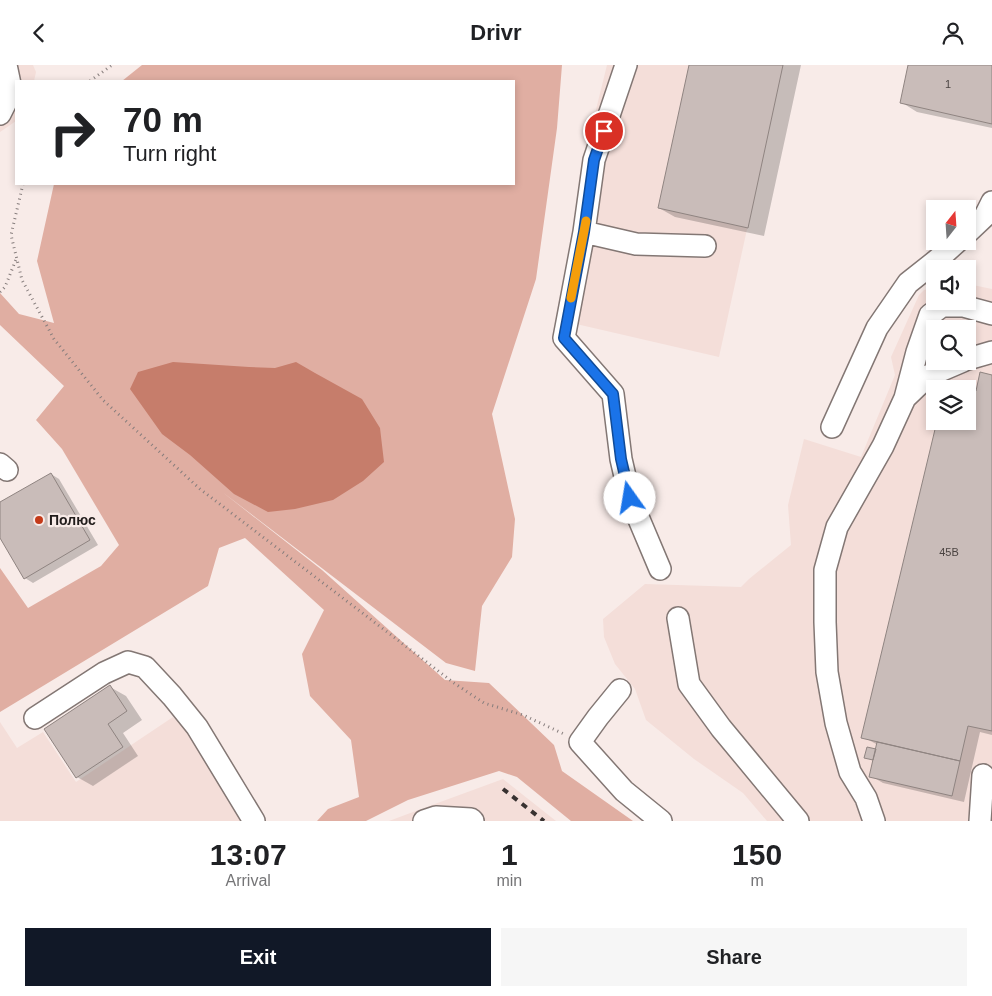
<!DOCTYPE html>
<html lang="en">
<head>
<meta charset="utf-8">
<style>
  body { margin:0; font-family:Helvetica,sans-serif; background:#f6f6f6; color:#202124; height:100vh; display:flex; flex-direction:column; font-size:19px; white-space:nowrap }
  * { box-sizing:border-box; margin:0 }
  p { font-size:16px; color:#757577 }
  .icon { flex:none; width:28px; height:28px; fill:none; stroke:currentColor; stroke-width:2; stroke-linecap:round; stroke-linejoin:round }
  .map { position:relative; height:756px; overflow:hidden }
  .details { display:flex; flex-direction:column; background:#fff; flex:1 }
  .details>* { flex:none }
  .top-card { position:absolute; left:15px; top:15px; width:500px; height:105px; border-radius:0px; box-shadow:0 2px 8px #0003; background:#fff; color:#202124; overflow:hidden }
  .needle { width:32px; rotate:17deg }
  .buttons { position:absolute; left:926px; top:135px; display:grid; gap:10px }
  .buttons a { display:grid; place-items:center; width:50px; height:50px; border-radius:0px; background:#fff; box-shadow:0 2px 8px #0003; font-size:25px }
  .pin { position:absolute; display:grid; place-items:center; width:42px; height:42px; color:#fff; margin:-21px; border:2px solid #fff; border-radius:50%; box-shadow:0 1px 5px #0007 }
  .me { position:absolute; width:55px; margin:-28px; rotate:347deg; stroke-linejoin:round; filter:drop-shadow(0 0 4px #0008) }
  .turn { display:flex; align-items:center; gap:18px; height:105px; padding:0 25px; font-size:22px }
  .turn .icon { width:65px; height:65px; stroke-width:2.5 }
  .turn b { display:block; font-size:35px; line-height:42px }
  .eta { display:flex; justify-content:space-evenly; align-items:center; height:85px; text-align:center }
  .eta b { font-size:30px; font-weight:700; line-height:35px }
  .cta { display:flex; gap:10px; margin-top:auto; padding:10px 25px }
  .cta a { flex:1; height:58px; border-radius:0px; background:#111827; color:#fff; font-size:20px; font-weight:700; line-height:58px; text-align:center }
  .cta a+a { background:#f6f6f6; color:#202124 }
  header { display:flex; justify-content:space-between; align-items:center; height:65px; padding:0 25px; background:#fff; font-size:22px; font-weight:700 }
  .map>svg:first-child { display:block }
  .built { fill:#f4ded9; fill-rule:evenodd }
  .green { fill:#e0aea2 }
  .water { fill:#c67d6b }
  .shadow { fill:#0003 }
  .building { fill:#c9bcb9; stroke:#8f8481 }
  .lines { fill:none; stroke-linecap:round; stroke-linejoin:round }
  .minor-casing { stroke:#837774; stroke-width:24 }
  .path { stroke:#867d7c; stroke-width:3; stroke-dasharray:1 4; stroke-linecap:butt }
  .minor { stroke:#fff; stroke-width:21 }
  .rail { stroke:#383231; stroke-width:4; stroke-dasharray:6 6; stroke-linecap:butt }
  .route-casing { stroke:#114b97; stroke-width:12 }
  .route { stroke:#1a73e8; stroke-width:9 }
  .slow { stroke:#f59e0b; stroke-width:9 }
  .poi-dot { fill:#c43a19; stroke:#f8ebe8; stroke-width:2 }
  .labels { text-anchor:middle; stroke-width:4.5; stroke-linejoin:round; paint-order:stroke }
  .number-label { font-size:11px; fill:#4b4442 }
  .poi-label { font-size:14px; font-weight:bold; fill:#211c1b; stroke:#f8ebe8; text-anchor:start }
</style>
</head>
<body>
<header><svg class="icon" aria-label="back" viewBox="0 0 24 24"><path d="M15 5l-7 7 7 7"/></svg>Drivr<svg class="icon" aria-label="person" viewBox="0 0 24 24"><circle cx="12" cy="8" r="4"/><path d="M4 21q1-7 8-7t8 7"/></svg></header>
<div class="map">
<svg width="992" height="756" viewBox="0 0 992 756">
  <rect width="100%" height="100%" fill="#f8ebe8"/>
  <path class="built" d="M0 0H33L36 7 34 16H16V56L0 67Z
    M607 0H783L719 292 559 255 588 77Z
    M968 219 992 224V756H767L743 728 694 694 646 655 635 624 615 599 604 572 603 554 645 519 741 522 749 514 791 480 788 440 804 374 861 392 895 310 891 292 919 230 924 225 935 222V236H968ZM935 264H968V296H935ZM935 324H968V356H935Z
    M173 652 189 667 242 756H0V657L17 683 43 667 76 717Z
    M503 714 556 756H389L413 747Z"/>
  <path class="green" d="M142 0H562L557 63 536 214 492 349 515 454 512 492 482 541 475 606 446 598 221 426 322 505 445 615 489 618 554 680 562 706 633 756H571L517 712 499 706 408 735 366 756H317L328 744 359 732 351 675 310 631 302 589 324 545 245 473 219 483 208 521 0 647V503L28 543 101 501 119 480 62 384 36 355 64 321 0 260V228L19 249 54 258 37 196 54 119H514V16H122Z"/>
  <path class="water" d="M173 297 249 302 275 303 296 297 315 308 362 334 380 363 384 397 363 416 333 435 295 444 268 447 234 429 190 390 162 369 130 324 138 307Z"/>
  <path class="shadow" d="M690 0H801L764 171 675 152 659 143Z
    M910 0H992V63L917 47 901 37Z
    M964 261 971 266 968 284V264H949Z
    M992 312V670L980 667 964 737 883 718 871 711 878 680 863 672 968 356V325L977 327Z
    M51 409 59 414 98 480 33 518 25 513 0 471V439Z
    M110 622 126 631 142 655 123 668 138 691 93 721 77 712Z"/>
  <path class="building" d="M689 0H783L748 163 658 143Z
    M908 0H992V59L900 38Z
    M949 257 964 260 963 264H948Z
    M980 307 992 310V666L968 661 960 696 861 673 937 356H968V324H945L946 318 976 326Z
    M51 408 90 475 24 514 0 473V437Z
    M110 620 127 646 108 659 123 682 76 713 44 664Z
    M877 677 960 696 952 731 869 712Z
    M867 682 876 684 873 695 864 693Z"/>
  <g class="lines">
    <defs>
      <path id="minor" d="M626 0 594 95 584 167 564 273 613 329 621 394 630 433 660 504
        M0 49 6 37 10 19 6 0
        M584 167 636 179 705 181
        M968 167 985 151 992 137
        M968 294 992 287
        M905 333 928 311 963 296
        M832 362 877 263 908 218 937 195 958 176
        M0 399 7 405
        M678 553 689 619 721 663 798 756
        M620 625 598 652 580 677 624 726 661 756
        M35 653 104 608 128 597 145 602 172 631 197 662 254 756
        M424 756 436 752 471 754 473 756
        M874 756 866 733 850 707 836 658 827 607 825 557V505L837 462 883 381 905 333 917 287 930 250 942 241H963L992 249
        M980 756 983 710"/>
    </defs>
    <use href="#minor" class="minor-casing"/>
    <path class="path" d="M90 16 112 0
      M23 119 11 170 22 215 54 274 103 335 200 424 454 618 484 638 523 650 564 669
      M0 227 5 222 17 192"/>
    <use href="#minor" class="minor"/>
    <path class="rail" d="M503 724 544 756"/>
  </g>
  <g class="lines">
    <defs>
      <path id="route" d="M604 66 594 95 584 167 564 273 613 329 621 394 630 433"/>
    </defs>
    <use href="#route" class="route-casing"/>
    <use href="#route" class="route"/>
    <path class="slow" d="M571 233 586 156"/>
  </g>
  <circle class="poi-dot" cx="39" cy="455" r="5"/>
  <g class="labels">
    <g class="number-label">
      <text x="948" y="23">1</text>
      <text x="949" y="491">45В</text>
    </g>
    <g class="poi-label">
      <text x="49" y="460">Полюс</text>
    </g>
  </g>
</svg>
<div class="buttons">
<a><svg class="needle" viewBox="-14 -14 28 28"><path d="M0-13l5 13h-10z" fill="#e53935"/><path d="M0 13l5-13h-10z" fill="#757577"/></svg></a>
<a><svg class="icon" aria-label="sound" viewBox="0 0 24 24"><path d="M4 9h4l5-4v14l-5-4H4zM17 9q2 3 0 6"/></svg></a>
<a><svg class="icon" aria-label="search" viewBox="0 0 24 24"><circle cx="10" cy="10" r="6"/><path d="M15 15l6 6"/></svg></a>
<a><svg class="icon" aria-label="layers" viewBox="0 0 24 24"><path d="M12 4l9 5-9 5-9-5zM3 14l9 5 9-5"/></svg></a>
</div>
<div class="pin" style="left:604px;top:66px;background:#d93025"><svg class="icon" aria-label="arrive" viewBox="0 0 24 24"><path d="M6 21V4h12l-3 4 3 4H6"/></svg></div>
<svg class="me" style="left:630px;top:433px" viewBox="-20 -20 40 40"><circle r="19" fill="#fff"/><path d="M0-13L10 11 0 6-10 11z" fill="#1a73e8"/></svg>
<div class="top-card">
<div class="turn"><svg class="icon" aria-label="right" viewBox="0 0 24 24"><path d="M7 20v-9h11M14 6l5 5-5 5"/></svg><div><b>70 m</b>Turn right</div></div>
</div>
</div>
<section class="details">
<div class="eta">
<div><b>13:07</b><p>Arrival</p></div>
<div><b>1</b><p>min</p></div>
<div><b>150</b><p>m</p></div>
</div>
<div class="cta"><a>Exit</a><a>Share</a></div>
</section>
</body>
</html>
